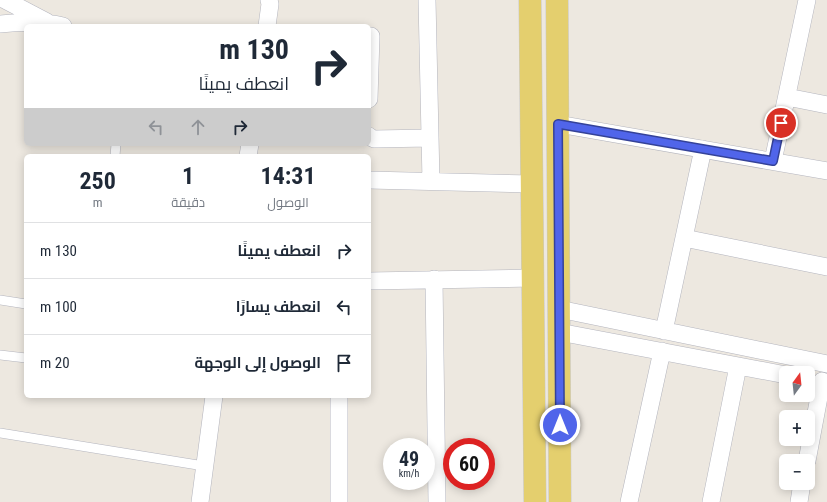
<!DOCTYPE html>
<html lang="ar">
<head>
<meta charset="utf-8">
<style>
  body { margin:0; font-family:"Roboto Condensed",Cairo,sans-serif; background:#f6f6f7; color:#1f2937; direction:rtl; height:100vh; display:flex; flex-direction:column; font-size:15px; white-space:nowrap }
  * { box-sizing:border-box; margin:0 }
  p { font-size:13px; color:#747a83 }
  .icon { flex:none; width:22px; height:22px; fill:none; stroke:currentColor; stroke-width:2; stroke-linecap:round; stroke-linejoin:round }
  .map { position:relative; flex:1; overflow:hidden; direction:ltr }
  .sheet { position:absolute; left:24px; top:154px; width:347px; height:244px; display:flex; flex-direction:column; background:#fff; border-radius:6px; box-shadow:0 2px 10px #0003; direction:rtl }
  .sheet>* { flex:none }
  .guide { position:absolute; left:24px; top:24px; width:347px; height:122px; border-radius:6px; box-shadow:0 2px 10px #0003; direction:rtl; background:#fff; color:#1f2937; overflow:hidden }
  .needle { width:26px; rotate:15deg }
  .buttons { position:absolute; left:779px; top:366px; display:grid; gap:8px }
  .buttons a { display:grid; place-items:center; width:36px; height:36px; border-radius:6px; background:#fff; box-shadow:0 2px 10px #0003; font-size:20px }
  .speed { position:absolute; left:383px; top:438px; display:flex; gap:8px; font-size:20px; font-weight:700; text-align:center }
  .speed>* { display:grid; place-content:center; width:52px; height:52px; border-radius:50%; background:#fff; box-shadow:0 2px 10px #0003; line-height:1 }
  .speed small { font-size:10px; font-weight:400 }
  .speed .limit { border:6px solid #d22; background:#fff; color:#111 }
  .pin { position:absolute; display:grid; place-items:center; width:34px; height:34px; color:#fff; margin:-17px; border:2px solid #fff; border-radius:50%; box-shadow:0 1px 4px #0007 }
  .me { position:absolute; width:44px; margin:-22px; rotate:0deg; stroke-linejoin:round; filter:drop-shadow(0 0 3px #0008) }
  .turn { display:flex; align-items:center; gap:14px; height:84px; padding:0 16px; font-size:18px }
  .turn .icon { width:52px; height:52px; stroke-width:2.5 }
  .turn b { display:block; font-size:28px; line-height:34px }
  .lanes { display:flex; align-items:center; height:38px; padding:0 16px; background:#0003; justify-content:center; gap:20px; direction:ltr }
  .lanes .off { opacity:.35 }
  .eta { display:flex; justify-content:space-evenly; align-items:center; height:68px; text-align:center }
  .eta b { font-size:24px; font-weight:700; line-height:28px }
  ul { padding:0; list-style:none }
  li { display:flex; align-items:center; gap:12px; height:56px; padding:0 16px; border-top:1px solid #e0e1e3 }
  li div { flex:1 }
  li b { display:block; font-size:15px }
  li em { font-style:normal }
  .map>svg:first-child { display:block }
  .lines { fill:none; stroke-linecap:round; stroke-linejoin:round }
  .lane-casing { stroke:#b4b5be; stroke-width:10 }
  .street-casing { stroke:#b4b5be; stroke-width:18 }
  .primary-casing { stroke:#c8c8c8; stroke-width:23 }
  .lane { stroke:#fff; stroke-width:9 }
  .street { stroke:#fff; stroke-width:17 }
  .primary { stroke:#e4cf6e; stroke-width:22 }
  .route-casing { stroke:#344298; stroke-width:10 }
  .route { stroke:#5065ea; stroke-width:7 }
</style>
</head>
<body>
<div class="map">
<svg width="827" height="502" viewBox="0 0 827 502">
  <rect width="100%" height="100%" fill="#ede8e0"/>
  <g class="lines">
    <defs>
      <path id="lane" d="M115 156 116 144
        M0 300 26 304
        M0 355 26 358
        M0 433 204 466"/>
      <path id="street" d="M5 0 47 22
        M427 0 431 181
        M0 24C21 22 42 21 63 26
        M267 26 270 4 269 0
        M787 97 827 105
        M369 99 371 36
        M558 124 827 171
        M369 136 370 137 374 139 430 138
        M248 156 250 144
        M773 161 807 0
        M369 180 532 184
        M684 238 827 267
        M434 279 437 502
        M369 281 533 278
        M559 309 827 364
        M664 331 703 149
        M559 332 786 375
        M807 461 822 381
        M200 502 214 396
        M339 502V396
        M629 502 662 351
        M711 502 738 366
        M799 502 802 483"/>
      <path id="primary" d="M530 0 535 502
        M557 0 560 502"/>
    </defs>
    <use href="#lane" class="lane-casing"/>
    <use href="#street" class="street-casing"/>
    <use href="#primary" class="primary-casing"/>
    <use href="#lane" class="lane"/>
    <use href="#street" class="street"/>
    <use href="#primary" class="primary"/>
  </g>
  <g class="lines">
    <defs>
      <path id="route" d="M560 425 558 124 773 161 781 123"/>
    </defs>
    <use href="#route" class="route-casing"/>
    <use href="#route" class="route"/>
  </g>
</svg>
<div class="buttons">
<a><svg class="needle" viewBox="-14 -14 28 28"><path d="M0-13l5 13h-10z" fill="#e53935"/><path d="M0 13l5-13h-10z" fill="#747a83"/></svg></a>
<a>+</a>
<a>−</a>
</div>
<div class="speed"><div>49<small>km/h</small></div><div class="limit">60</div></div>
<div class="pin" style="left:781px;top:123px;background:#d93025"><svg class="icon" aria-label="arrive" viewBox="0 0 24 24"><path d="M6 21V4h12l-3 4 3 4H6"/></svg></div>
<svg class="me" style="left:560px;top:425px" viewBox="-20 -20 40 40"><circle r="17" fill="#5065ea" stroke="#fff" stroke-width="3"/><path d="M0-11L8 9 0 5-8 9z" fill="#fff"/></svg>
<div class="guide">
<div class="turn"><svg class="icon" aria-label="right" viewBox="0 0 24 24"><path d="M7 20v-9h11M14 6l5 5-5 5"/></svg><div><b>130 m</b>انعطف يمينًا</div></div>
<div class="lanes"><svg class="icon off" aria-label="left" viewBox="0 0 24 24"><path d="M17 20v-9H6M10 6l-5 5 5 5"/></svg><svg class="icon off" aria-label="ahead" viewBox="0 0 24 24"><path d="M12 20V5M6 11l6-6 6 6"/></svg><svg class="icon" aria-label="right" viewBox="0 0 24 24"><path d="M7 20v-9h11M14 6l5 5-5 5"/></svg></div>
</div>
<section class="sheet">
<div class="eta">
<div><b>14:31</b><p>الوصول</p></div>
<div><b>1</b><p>دقيقة</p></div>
<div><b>250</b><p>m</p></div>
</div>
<ul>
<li><svg class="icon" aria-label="right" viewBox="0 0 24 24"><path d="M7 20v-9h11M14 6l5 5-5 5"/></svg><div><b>انعطف يمينًا</b></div><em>130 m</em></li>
<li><svg class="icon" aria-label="left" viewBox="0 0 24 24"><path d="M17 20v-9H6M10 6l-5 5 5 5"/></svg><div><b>انعطف يسارًا</b></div><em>100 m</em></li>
<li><svg class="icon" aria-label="arrive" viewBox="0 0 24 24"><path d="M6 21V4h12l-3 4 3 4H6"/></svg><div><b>الوصول إلى الوجهة</b></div><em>20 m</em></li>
</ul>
</section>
</div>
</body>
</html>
